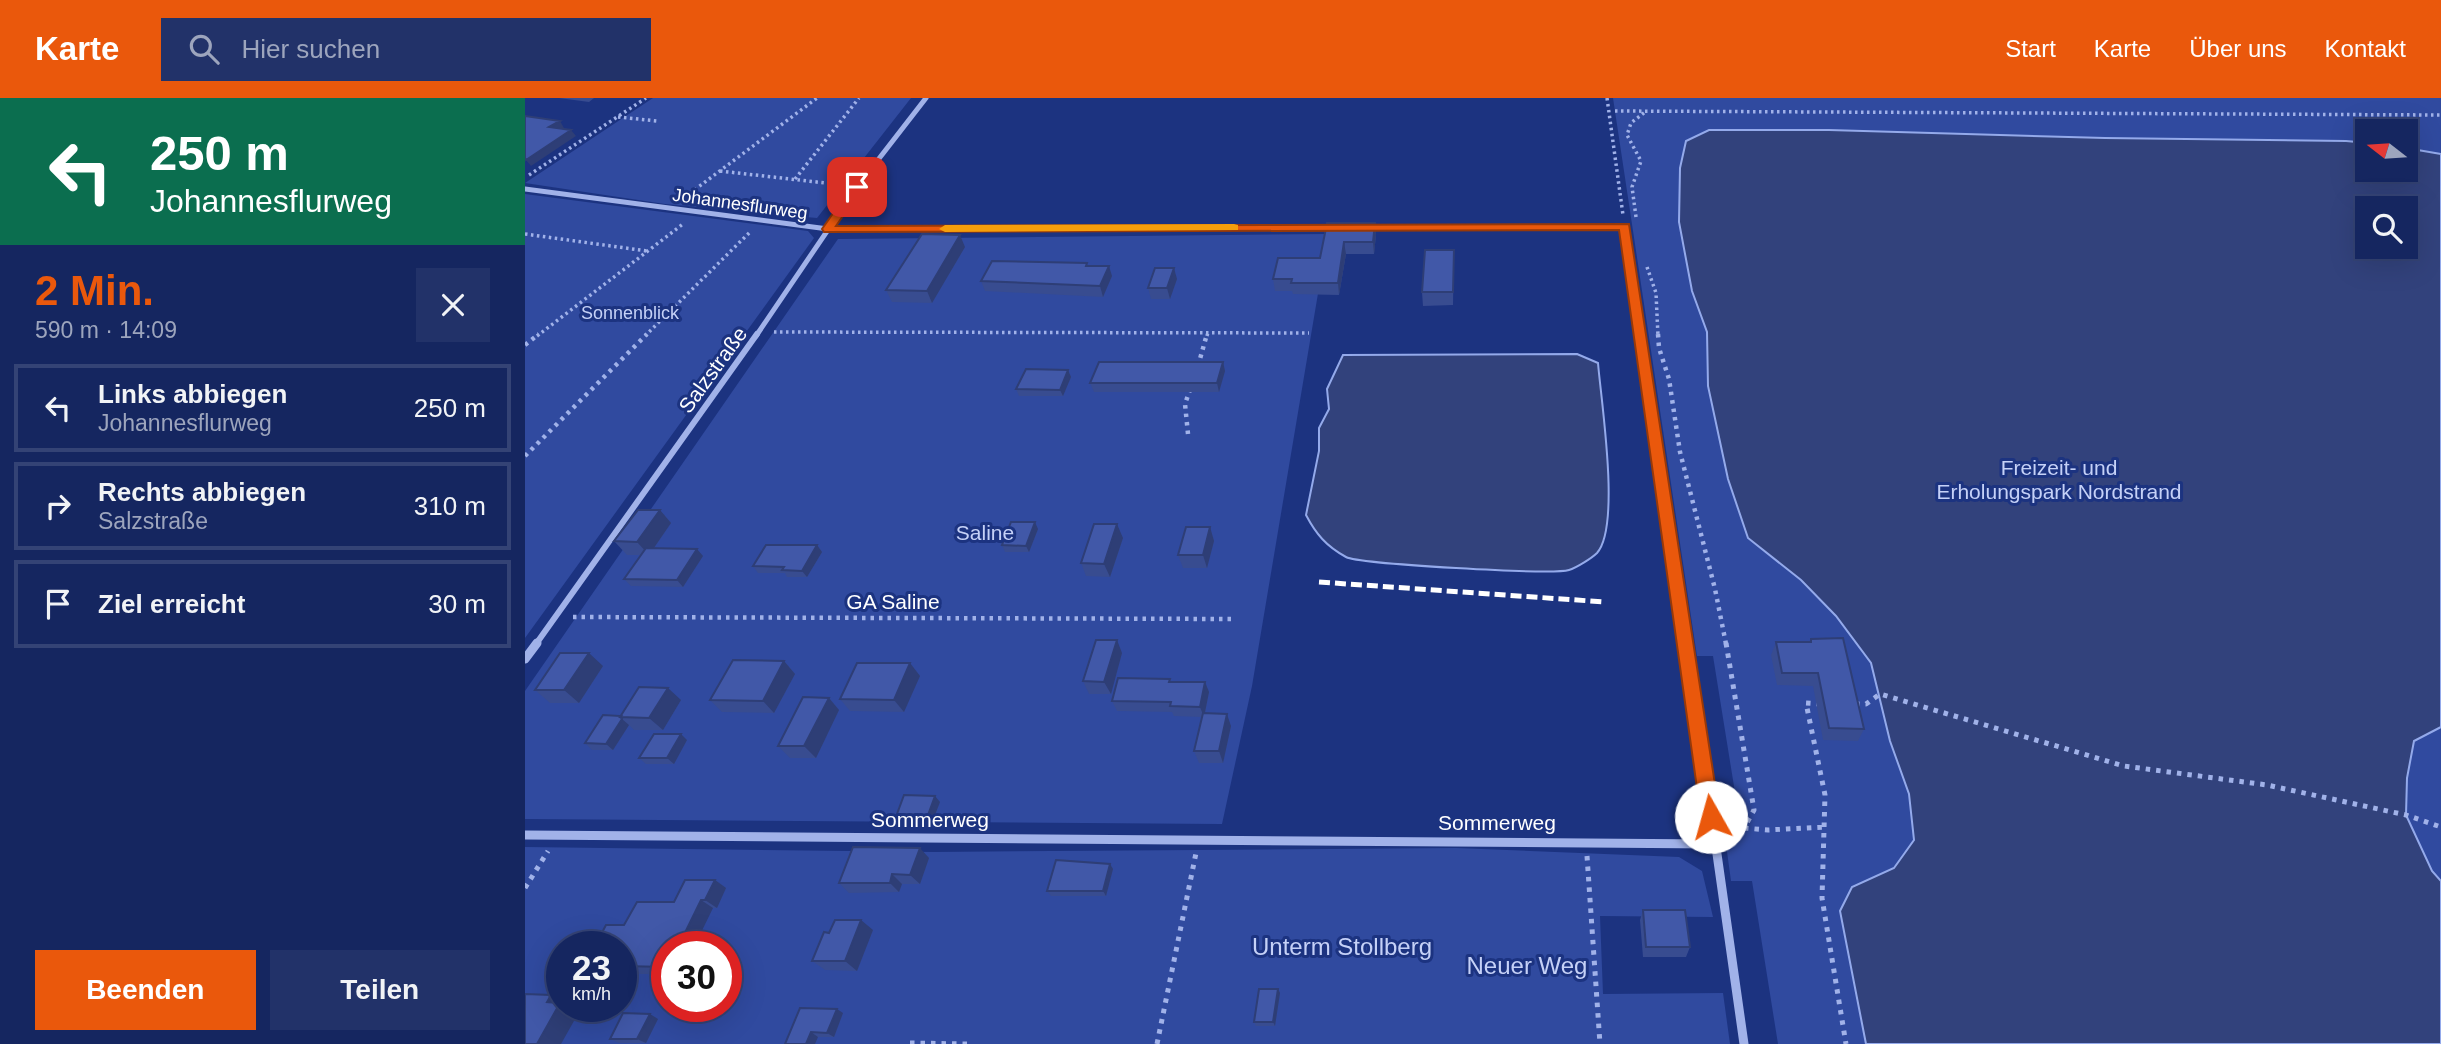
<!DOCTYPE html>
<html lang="de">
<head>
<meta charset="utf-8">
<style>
  body { margin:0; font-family:Arial,sans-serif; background:#223269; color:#f1f3f6; height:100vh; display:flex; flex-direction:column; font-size:26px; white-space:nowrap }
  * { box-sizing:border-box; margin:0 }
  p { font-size:23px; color:#9da5bd }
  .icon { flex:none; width:38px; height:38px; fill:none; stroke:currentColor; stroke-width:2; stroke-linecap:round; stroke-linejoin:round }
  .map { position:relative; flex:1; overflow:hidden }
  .side { display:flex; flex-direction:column; background:#152660; width:525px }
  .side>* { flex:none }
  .hud { background:#0b6e4f; color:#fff; overflow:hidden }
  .needle { width:46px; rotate:287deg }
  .tools { position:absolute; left:1830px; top:21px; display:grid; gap:14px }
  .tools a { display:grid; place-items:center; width:63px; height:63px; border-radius:0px; background:#152660; box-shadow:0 7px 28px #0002,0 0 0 2px #344375; font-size:35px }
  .speed { position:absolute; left:21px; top:833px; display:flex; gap:14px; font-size:35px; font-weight:700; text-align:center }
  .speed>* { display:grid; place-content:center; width:91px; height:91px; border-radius:50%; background:#152660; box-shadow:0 7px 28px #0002,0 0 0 2px #344375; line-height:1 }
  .speed small { font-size:18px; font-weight:400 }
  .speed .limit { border:10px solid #d22; background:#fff; color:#111 }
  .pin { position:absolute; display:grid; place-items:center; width:60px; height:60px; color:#fff; margin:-30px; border-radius:14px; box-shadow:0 4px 10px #0006 }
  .me { position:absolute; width:77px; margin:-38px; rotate:353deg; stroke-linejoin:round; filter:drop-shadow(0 0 5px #0008) }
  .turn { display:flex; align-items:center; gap:24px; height:147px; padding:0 35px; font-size:32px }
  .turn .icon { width:91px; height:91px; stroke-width:2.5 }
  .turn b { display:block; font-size:49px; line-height:60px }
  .round { display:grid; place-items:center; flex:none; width:74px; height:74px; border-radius:0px; background:#223269 }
  .summary { display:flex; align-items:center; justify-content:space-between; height:119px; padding:0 35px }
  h1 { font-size:42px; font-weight:800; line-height:52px; color:#ea580c }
  .button { display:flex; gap:14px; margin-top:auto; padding:14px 35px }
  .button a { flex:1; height:80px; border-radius:0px; background:#ea580c; color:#fff; font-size:28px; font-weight:800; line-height:80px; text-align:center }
  .button a+a { background:#223269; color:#f1f3f6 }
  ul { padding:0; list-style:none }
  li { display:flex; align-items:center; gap:21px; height:88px; margin:0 14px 10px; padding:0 21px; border:4px solid #344375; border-radius:0px }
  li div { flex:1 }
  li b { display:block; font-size:26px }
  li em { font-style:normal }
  header { display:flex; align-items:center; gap:42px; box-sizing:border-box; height:98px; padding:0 35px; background:#ea580c; color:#fff }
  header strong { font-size:33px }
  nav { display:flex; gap:38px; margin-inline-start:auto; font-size:24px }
  .search { width:490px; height:63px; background:#223269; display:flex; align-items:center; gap:18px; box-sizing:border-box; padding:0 24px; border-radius:0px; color:#9da5bd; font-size:26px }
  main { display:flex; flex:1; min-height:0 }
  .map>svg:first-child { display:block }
  .green { fill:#304a9f; fill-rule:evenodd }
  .water { fill:#32427c; stroke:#94aaeb; stroke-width:2; fill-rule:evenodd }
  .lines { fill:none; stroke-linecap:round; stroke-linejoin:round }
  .path-far2 { stroke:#a1b2e9; stroke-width:3.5; stroke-dasharray:2.5 3.5; stroke-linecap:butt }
  .path-far1 { stroke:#a1b2e9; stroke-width:4.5; stroke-dasharray:3.5 5; stroke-linecap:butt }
  .path { stroke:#a1b2e9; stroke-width:5; stroke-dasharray:4.5 6; stroke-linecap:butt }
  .street-far2 { stroke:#a1b2e9; stroke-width:5 }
  .street-far1 { stroke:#a1b2e9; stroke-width:6 }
  .street { stroke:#a1b2e9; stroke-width:9 }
  .rail { stroke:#fff; stroke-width:5; stroke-dasharray:11 5; stroke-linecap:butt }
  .wall { fill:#384c90 }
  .shaded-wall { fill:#2e3e76 }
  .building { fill:#4158a8; stroke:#2e3e76; stroke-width:2 }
  .route { fill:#ea580c; stroke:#983908; stroke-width:2 }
  .slow { fill:#f59e0b }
  .labels { text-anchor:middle; stroke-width:6; stroke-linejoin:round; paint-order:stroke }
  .far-street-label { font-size:18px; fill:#fff; stroke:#1c3380 }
  .far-park-label { font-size:18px; fill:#c5d1f7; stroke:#1c3380 }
  .street-label { font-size:21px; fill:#fff; stroke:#1c3380 }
  .park-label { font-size:21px; fill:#c5d1f7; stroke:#1c3380 }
  .near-park-label { font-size:24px; fill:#c5d1f7; stroke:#1c3380 }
</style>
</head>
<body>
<header>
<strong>Karte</strong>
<div class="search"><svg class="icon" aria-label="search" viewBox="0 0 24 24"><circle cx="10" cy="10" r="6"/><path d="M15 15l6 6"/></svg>Hier suchen</div>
<nav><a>Start</a><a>Karte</a><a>Über uns</a><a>Kontakt</a></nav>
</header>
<main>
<section class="side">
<div class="hud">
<div class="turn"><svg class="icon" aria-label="left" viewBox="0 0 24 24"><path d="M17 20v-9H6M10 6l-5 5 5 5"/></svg><div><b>250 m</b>Johannesflurweg</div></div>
</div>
<div class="summary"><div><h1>2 Min.</h1><p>590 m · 14:09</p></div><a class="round"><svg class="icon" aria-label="close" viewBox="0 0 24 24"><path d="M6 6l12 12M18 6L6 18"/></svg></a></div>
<ul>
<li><svg class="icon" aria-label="left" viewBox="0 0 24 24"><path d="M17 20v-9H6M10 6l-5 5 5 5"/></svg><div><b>Links abbiegen</b><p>Johannesflurweg</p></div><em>250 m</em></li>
<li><svg class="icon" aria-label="right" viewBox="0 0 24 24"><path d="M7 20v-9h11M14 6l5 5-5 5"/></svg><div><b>Rechts abbiegen</b><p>Salzstraße</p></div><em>310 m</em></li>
<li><svg class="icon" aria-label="arrive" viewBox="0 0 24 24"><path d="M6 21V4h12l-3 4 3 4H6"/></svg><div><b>Ziel erreicht</b></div><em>30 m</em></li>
</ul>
<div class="button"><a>Beenden</a><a>Teilen</a></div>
</section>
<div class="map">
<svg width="1916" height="946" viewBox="0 0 1916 946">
  <rect width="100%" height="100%" fill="#1c3380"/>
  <path class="green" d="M128 0H386L292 120 140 106 0 85Z
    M1088 0H1916V946H1253L1227 783H1206L1197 717 1213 713 1188 558H1172ZM1843 33H1881V72H1843ZM1843 110H1881V149H1843Z
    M0 96 283 133 289 140 0 540Z
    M803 136 727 588 697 726 0 721V593L313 141Z
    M0 749 409 754 931 750 1154 759 1177 773 1188 819 1075 818 1078 896 1198 895 1205 946H0ZM37 849H96V908H37ZM142 849H201V908H142Z"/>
  <path class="water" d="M1184 32H1304L1580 40 1821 43 1843 45V72H1881V50L1916 56V629L1889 643 1882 680 1881 717 1907 773 1916 783V946H1341L1315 813 1327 789 1369 770 1389 742 1384 696 1365 643 1346 565 1311 518 1276 482 1223 440 1203 381 1183 288 1182 234 1167 193 1154 124 1155 70 1161 43ZM1843 110H1881V149H1843Z
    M1052 256 1073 265C1076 303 1096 428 1072 455 1067 460 1051 470 1044 472 1027 477 834 466 821 459 801 448 791 436 781 417L794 353V330L804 311 802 291 818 257Z"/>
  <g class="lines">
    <path class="path-far2" d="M1082 0 1098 117
      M1090 13 1916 17
      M93 19 132 23
      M195 73 318 87
      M4 77 121 0
      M270 81 334 0
      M160 99 292 0
      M1111 119 1107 89 1116 63 1102 37 1106 25 1120 14
      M0 136 122 153
      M1122 169 1131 195 1133 238
      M249 234 784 235
      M12 238 158 126
      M120 238 225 134
      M682 238 683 234"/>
    <path class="path-far1" d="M1133 236 1134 250 1144 281 1155 354 1190 491 1201 546
      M0 247 14 236
      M673 268 682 236
      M663 336 660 306 666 289
      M0 358 122 236
      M48 519 707 521"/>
    <path class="path" d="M1201 545 1229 712 1219 730 1203 737
      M1296 606 1281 605 1300 697 1297 800 1321 946
      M1330 606H1341L1355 596 1599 668 1742 687 1881 717 1916 729
      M1219 730 1243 732 1300 729
      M1062 758 1075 946
      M0 790 23 753
      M385 945 442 946
      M632 946 671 755"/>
    <path class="street-far2" d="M0 91 303 131 809 129
      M842 129H1100L1116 238
      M231 238 332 89 401 0"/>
    <path class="street-far1" d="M1116 236 1162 546
      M11 546 232 236"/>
    <path class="street" d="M1162 545 1219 946
      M0 561 12 545
      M0 737 1189 746"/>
    <path class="rail" d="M794 484 1080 504"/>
  </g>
  <path class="wall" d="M34 0H69L64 4Z
    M850 125 851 137 849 156H821L814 197 768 196 767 193H750L748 181 795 160Z
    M440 149 407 205 367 204 361 192Z
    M929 152 928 207 898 208 897 194Z
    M587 178 578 199 460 193 456 183Z
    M652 181 645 201H626L623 190Z
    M698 264 700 273 694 294H569L565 285Z
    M543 272 546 279 538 298H494L491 291Z
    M135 412 146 425 129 450 178 458 158 489 106 488 99 481 117 457H102L89 443Z
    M685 429 689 443 682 470H658L653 457Z
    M513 431 504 454H480L477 447Z
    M598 440 585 479 561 478 556 465Z
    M292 447 297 454 282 479H262L260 475H233L228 468Z
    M1286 541 1339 631 1333 643 1298 642 1288 588 1252 587 1246 557 1251 544H1284Z
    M597 555 586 596H564L558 583Z
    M259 563 270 576 249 615 197 614 185 602Z
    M385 565 395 578 379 614 325 613 315 601Z
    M78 568 54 605H25L10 592Z
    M645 581 646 584H680L684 594 680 615 706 628 698 665H674L669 653 677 619 649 618 647 614 592 613 587 603Z
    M304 600 314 612 291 660H265L253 648Z
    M156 602 138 632H109L104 627 88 652H67L60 645 96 618Z
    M162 642 149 666H121L114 660Z
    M415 704 408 722H377L372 716Z
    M404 760 395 786H377L374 794 324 795 314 785Z
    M585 766 588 771 581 798H526L522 793Z
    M190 782 201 790 192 810H188L142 849V876H96V849L99 827 149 804Z
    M1118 812 1165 849 1161 859H1118L1115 822Z
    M348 832 332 873 300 872 287 863Z
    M753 891 755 895 750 928H731L729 924Z
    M318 915 309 939H293L260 946Z
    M133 921 121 945H94L85 941Z"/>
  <path class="shaded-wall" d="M35 23 39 30 28 36 24 29Z
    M46 32 51 38 6 68 1 62Z
    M850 125 851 137 849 156 848 144Z
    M435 137 440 149 407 205 402 193Z
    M819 144 821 156 814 197 813 185Z
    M584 168 587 178 578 199 575 188Z
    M649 170 652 181 645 201 642 190Z
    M698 264 700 273 694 294 692 285Z
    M543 272 546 279 538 298 535 292Z
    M135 412 146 425 124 457 112 444Z
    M510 424 513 431 504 454 501 448Z
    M592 426 598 440 585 479 579 466Z
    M685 429 689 443 682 470 678 457Z
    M292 447 297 454 282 479 277 473Z
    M172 451 178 458 158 489 152 482Z
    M592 542 597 555 586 596 579 584Z
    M64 555 78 568 54 605 39 592Z
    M259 563 270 576 249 615 238 603Z
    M385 565 395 578 379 614 369 602Z
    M680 584 684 594 679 619 675 609Z
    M143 590 156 602 138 632 124 620Z
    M304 600 314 612 291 660 279 648Z
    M702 616 706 628 698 665 694 653Z
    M97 621 104 627 88 652 81 646Z
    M156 636 162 642 149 666 142 660Z
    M410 698 415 704 408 722 403 717Z
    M395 750 404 760 395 786 385 777Z
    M585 766 588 771 581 798 578 793Z
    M367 776 377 786 374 794 365 785Z
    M190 782 201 790 192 810 180 802Z
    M176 802 188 810 169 849H153Z
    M336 822 348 832 332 873 320 863Z
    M753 891 755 895 750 928 748 924Z
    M26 897 37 903V908H43L54 914 36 946H12L22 904Z
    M312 911 318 915 309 939 302 935Z
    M125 916 133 921 121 945 112 941Z
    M286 934 293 939 290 946H281Z"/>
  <path class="building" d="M0 18 35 23 24 29 46 32 1 62 0 60Z
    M802 125H850L848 144H819L813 185H766L767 181H748L753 160H795Z
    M397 136 435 137 402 193 361 192Z
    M900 152H929L928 194H897Z
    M467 163 562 165 561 168H584L575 188 456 183Z
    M630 170H649L642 190H623Z
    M574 264H698L692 285H565Z
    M501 271 543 272 535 292 491 291Z
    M113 412H135L112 444 89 443Z
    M486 424H510L501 448 477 447Z
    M569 426H592L579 466 556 465Z
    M661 429H685L678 457H653Z
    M241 447H292L277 473 257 472 259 469 228 468Z
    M121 450 172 451 152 482 99 481Z
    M1318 540 1339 631 1304 630 1293 575H1257L1251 544H1286V541Z
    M571 542H592L579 584 558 583Z
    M35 555H64L39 592H10Z
    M208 562 259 563 238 603 185 602Z
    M332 565H385L369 602 315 601Z
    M593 580 645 581 644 584H680L675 609 645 608 646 604 587 603Z
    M114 589 143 590 124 620 95 619Z
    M278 599 304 600 279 648H253Z
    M678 615 702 616 694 653H669Z
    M78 617 96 618 95 619 97 621 81 646 60 645Z
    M129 636H156L142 660H114Z
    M379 697 410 698 403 717 372 716Z
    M328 749 395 750 385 777 367 776 365 785H314Z
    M531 762 585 766 578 793H522Z
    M160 782H190L180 802H176L153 849H142V869L96 868V849H50L53 844H72L81 827H99L112 804H149Z
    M1118 812H1160L1165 849H1121Z
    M310 822H336L320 863H287L299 834 304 835Z
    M734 891H753L748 924H729Z
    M0 896 26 897 22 904 35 905 12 946H0Z
    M275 910 312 911 302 935 286 934 281 946H260Z
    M98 915 125 916 112 941H85Z"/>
  <path class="route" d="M328 87 338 89 311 128 1104 126 1195 719 1193 725 1186 728 1179 725 1176 719 1094 132 299 134 297 131Z"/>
  <path class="slow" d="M709 126 713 127V132L420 134 414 131 420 127Z"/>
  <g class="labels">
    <g class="far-street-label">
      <text transform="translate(215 106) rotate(8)" y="6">Johannesflurweg</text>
    </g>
    <g class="far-park-label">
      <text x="105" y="221">Sonnenblick</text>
    </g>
    <g class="street-label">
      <text transform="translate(188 272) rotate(-54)" y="7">Salzstraße</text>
      <text x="368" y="511">GA Saline</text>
      <text x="405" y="729">Sommerweg</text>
      <text x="972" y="732">Sommerweg</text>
    </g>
    <g class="park-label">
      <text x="1534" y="377">Freizeit- und<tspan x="1534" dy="24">Erholungspark Nordstrand</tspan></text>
      <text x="460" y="442">Saline</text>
    </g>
    <g class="near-park-label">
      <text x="817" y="857">Unterm Stollberg</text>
      <text x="1002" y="876">Neuer Weg</text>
    </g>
  </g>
</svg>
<div class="tools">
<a><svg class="needle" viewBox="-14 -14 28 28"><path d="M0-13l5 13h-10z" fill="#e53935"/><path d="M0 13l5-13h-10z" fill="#9da5bd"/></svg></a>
<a><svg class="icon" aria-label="search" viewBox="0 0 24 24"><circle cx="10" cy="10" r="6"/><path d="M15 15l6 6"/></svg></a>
</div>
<div class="speed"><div>23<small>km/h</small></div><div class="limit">30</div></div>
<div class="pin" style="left:332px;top:89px;background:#d93025"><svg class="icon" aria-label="arrive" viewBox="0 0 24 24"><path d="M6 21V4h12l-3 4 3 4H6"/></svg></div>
<svg class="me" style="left:1186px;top:719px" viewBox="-20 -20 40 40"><circle r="19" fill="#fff"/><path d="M0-13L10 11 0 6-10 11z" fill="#ea580c"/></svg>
</div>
</main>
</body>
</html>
